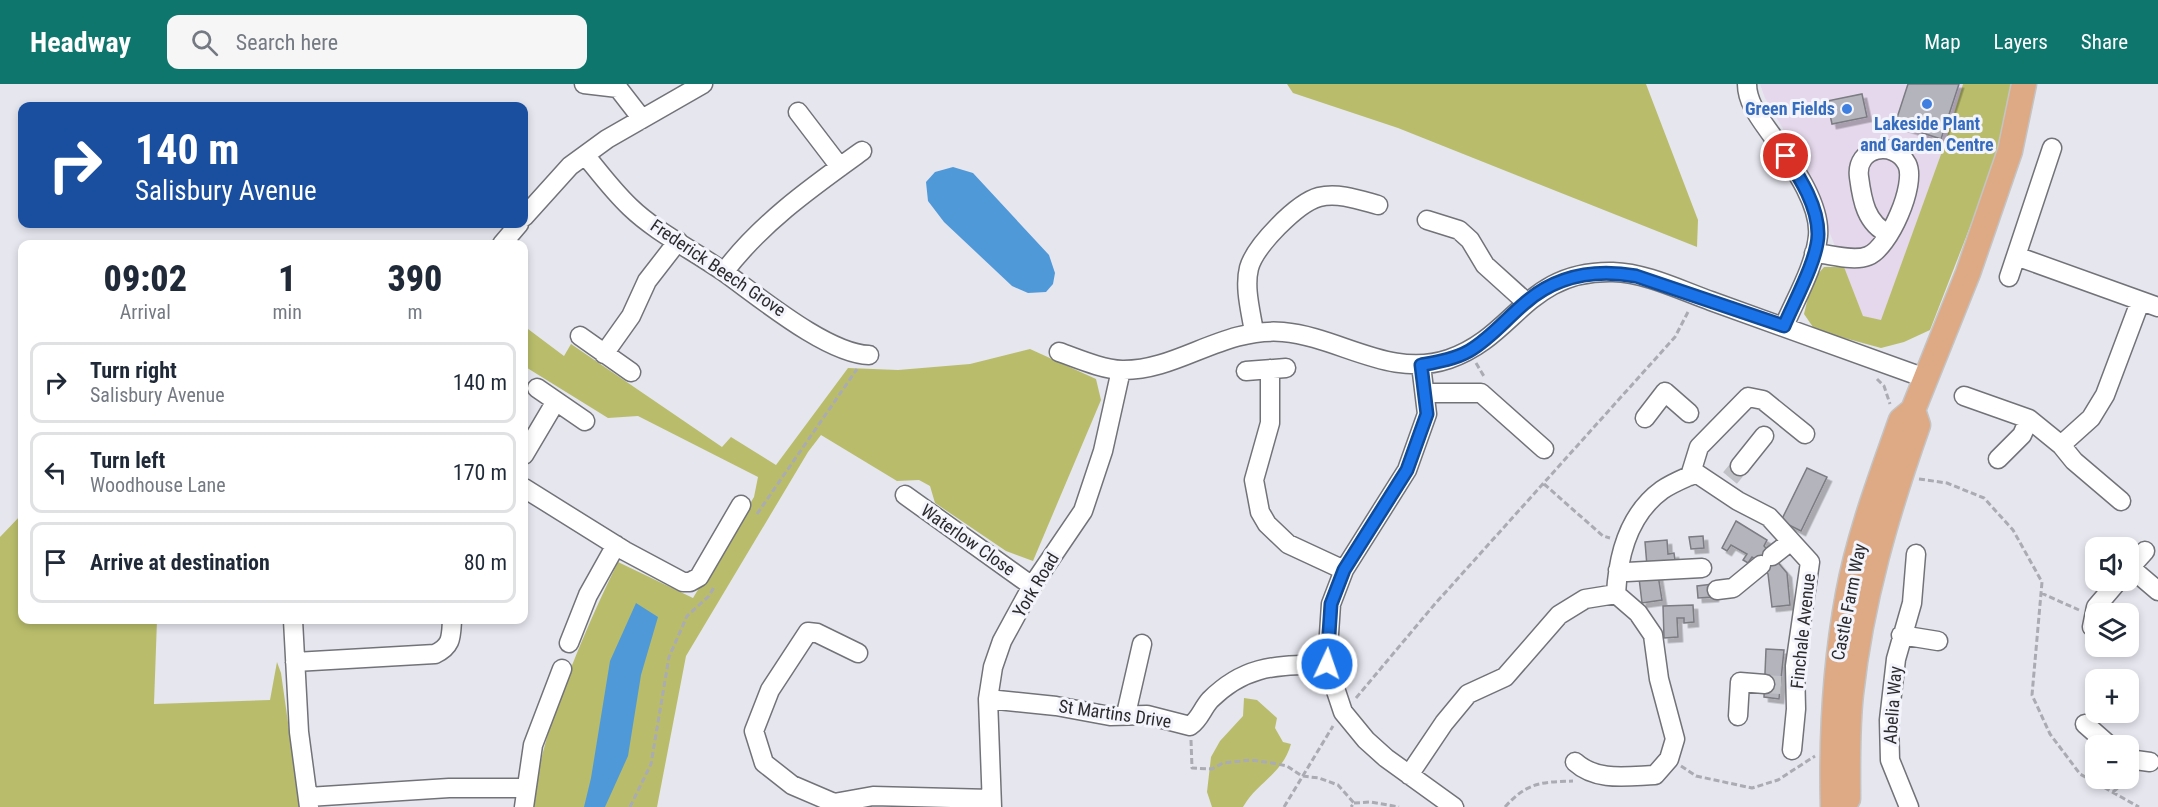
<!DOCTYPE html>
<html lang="en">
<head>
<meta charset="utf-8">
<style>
  body { margin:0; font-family:"Roboto Condensed",sans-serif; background:#f6f6f7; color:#1f2937; height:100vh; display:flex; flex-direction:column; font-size:22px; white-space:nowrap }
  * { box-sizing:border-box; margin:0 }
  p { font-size:20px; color:#747a83 }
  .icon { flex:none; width:33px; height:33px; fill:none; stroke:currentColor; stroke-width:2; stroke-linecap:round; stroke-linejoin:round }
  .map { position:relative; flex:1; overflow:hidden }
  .details { position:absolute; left:18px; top:156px; width:510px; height:384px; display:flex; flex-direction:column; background:#fff; border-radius:12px; box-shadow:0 3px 9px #0003 }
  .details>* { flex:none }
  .guide { position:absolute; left:18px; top:18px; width:510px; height:126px; border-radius:12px; box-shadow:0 3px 9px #0003; background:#1a4fa0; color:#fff; overflow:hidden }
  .controls { position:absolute; left:2085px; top:453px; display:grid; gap:12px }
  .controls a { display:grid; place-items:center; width:54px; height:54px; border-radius:12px; background:#fff; box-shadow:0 3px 9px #0003; font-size:30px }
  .pin { position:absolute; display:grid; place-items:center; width:51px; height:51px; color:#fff; margin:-26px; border:3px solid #fff; border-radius:50%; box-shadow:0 2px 6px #0007 }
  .me { position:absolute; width:66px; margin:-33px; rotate:3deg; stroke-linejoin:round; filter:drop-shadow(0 0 4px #0008) }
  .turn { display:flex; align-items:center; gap:21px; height:126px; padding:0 18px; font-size:27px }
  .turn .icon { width:78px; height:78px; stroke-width:2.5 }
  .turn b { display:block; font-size:42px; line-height:51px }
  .eta { display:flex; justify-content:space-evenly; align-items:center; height:102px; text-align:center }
  .eta b { font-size:36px; font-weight:800; line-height:42px }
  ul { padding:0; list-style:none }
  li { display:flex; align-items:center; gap:18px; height:81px; margin:0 12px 9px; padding:0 6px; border:3px solid #e0e1e3; border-radius:12px }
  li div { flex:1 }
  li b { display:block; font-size:22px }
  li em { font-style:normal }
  header { display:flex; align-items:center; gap:36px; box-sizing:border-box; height:84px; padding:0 30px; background:#0f766e; color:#fff }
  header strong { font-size:28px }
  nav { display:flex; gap:33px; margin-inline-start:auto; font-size:21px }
  .search { width:420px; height:54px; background:#f6f6f7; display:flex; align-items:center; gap:15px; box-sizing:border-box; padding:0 21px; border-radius:12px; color:#747a83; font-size:22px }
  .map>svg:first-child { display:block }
  .commercial { fill:#e5d8ec }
  .green { fill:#b9bd6b }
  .water { fill:#5099d9 }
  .building { fill:#b4b4bc; stroke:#7c7b83; stroke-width:1.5; filter:url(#shadow) }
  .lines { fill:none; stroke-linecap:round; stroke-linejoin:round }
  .minor-tunnel { stroke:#c1c1c8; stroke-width:18; stroke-dasharray:18 9; stroke-linecap:butt }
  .minor-casing { stroke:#727279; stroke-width:21 }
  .major-casing { stroke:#c4c4c4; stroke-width:27 }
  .path { stroke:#ababb3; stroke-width:3; stroke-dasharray:6 3; stroke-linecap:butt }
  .minor { stroke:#fff; stroke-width:18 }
  .major { stroke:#deaa85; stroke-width:24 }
  .route-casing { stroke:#114b97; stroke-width:15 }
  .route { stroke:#1a73e8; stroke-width:10 }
  .shop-dot { fill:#3f7fe0; stroke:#f4f4fd; stroke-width:2 }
  .labels { text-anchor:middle; stroke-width:6; stroke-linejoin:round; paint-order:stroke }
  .shop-label { font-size:18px; font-weight:bold; fill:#366cbe; stroke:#f4f4fd; text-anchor:end }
  .street-label { font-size:18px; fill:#2b2b2e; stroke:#f4f4fd }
</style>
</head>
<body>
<header>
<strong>Headway</strong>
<div class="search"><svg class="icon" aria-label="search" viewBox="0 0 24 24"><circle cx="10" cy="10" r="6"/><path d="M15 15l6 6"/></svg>Search here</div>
<nav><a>Map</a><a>Layers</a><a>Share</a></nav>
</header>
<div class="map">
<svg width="2158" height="723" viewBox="0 0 2158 723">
  <defs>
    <filter id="shadow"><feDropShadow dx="4.5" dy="4.5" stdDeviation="0" flood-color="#0004"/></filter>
  </defs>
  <rect width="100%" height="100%" fill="#e6e6ef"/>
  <path class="commercial" d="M1760 0H1963L1944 62 1881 237 1863 232 1799 72 1765 14Z"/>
  <path class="green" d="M1287 0H1646L1698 136 1697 163 1398 44 1293 9Z
    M1963 0H2013L1994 81 1930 246 1904 258 1881 264 1815 246 1804 230 1812 197 1824 183H1844L1863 232 1881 236 1944 62Z
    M524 242 564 272 571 260 722 363 731 353 776 381 848 284 898 286 970 280 1030 265 1096 295 1101 316 1033 477 1006 467 935 419 930 402 919 396 897 397 821 351 808 368 686 572 657 723H534C537 705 538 686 543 668 560 605 589 537 618 478L693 514 754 413 758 393 638 332 608 334 524 282Z
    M22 430V536H157L154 620 270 616 277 578 281 589 300 723H0V453Z
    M1244 614 1257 616 1277 634 1275 644 1283 658 1291 660C1282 691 1258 697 1243 723H1212L1207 708 1211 673 1220 657 1243 632Z"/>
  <path class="water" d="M953 83 973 89 1049 171 1055 189 1053 200 1046 208 1028 209 1012 202 944 138 928 117 926 98 935 88Z
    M636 519 658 533 641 591 628 672 605 723H584L591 694 610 577Z"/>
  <path class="building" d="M1908 0H1959L1941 55 1895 40Z
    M1862 10 1867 33 1832 40 1827 17Z
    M1807 384 1827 393 1801 447 1781 437Z
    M1736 437 1767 456 1764 462 1787 489 1790 521 1772 523 1768 490 1759 478 1752 473 1748 479 1743 476 1747 470 1731 461 1727 467 1722 464Z
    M1703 452 1704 464 1691 465 1689 453Z
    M1667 456 1668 470 1674 469 1675 476 1647 482 1645 458Z
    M1658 491 1662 516 1642 519 1639 494Z
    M1713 500 1714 513 1698 514 1697 502Z
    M1693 521 1694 538 1684 539V534H1677L1678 553 1664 554 1663 522Z
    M1766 565 1784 566 1779 615 1764 613Z"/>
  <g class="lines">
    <path class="minor-tunnel" d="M1730 394 1740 382
      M1765 600 1781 601"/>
    <defs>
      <path id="minor" d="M584 0 618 4 642 35
        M1747 0C1747 20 1762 37 1773 53 1790 78 1821 119 1818 152 1815 182 1796 214 1784 242
        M798 28 840 83
        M2052 64 2016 172 2158 223
        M585 71C599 88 613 107 630 123 657 149 693 166 724 188 758 212 827 270 869 271
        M524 133 570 82 607 55 703 0
        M1427 136 1459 146 1470 156 1485 181 1526 218
        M502 160 519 140
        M1814 169C1830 170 1853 178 1868 172 1889 164 1917 100 1907 80 1894 55 1855 63 1859 93 1862 116 1866 140 1889 150
        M724 188C762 138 812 103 862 67
        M2009 193 2016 172
        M1254 248C1251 228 1244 204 1249 184 1255 162 1297 119 1319 113 1338 108 1360 116 1378 121
        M580 252 631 288
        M1059 268C1079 275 1101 285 1122 286 1178 287 1222 243 1283 248 1340 253 1390 295 1449 275 1516 252 1526 186 1613 188 1646 189 1680 206 1711 217 1782 242 1853 268 1925 294
        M604 270 631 232 647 197 678 157
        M1421 281 1427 330 1407 386 1344 486 1331 520 1327 580 1343 628 1366 656 1386 674 1454 723
        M1270 285V339L1254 396 1260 428 1267 440 1288 460 1344 486
        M1246 287 1286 284
        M537 304 585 337
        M1425 309H1481L1544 365
        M1964 312 2029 335 2061 361 2091 334 2105 311 2140 218
        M1645 334 1665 308 1689 329
        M2061 361 2074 377 2121 417
        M524 371 556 317
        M1998 375 2022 351 2029 335
        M1740 382 1764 352
        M1690 392 1699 363 1748 313 1763 316 1805 350
        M524 404 625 467 683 498H690L699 493 741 421
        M905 411 1032 502
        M1772 472 1790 458
        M2131 484 2158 507
        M1618 486 1627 488 1702 484
        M2128 486 2145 467
        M1717 506 1733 504 1761 481
        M293 536 299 648 309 723
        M2092 543 2096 523 2119 496
        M1901 551 1938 557
        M569 559 588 511 616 461
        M858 569 817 549 808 548 770 606 754 647 764 679 792 701 834 719 873 712 991 715
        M295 578 435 570C452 562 451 553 452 536
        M988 615 1056 622 1110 632 1147 631 1190 642C1200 635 1202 625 1210 616 1247 579 1279 582 1327 580
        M1126 630 1142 560
        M1738 632 1740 598 1765 600
        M2085 640 2110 662
        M2128 675 2150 678
        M1575 678C1597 698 1628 692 1655 691L1669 675 1675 655 1659 595 1653 551 1638 529 1616 510C1618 472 1629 430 1662 406 1672 399 1685 394 1696 389L1738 417 1769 433 1810 478 1795 582 1796 625 1792 666
        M1409 691 1444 639 1468 610 1505 593 1559 531 1585 515 1616 510
        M308 713 449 704H526
        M524 723 533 661 562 585
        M992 723 988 615 993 583 1002 557 1032 502 1083 427 1103 367 1121 286
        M1909 723 1890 676 1889 636 1896 575 1912 519 1916 470"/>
      <path id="major" d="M1848 715C1848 680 1847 645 1851 610 1861 517 1887 429 1918 341L1913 326
        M1833 723C1831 651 1835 581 1848 510 1859 450 1881 393 1901 336L1913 326 1968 189 2010 67 2024 0"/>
    </defs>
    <use href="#minor" class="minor-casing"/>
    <use href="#major" class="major-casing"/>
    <path class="path" d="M1476 279 1485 294
      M1877 295 1884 302 1890 320
      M1919 395 1947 399 1984 414 2013 446 2042 498 2032 611 2050 650 2080 690 2139 723
      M1544 400 1603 452 1610 454
      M757 430 857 285
      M2041 509 2079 526
      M1356 614 1434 521 1675 253 1689 226
      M1191 656 1192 684 1212 685 1223 679 1251 676 1272 679 1287 682 1302 692 1319 694 1338 701 1354 719 1351 723
      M1681 682 1696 692 1752 704 1778 696 1815 672
      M2113 708 2132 692
      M1354 719 1371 718 1399 723
      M630 723 651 680 669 573 687 532 709 512 714 503
      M1284 723 1333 642
      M1505 723C1527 698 1542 698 1573 697"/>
    <use href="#minor" class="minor"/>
    <use href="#major" class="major"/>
  </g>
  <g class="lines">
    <defs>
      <path id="route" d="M1327 580 1331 520 1344 486 1407 386 1427 330 1421 281C1437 278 1455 275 1469 267 1490 255 1507 234 1525 219 1557 191 1596 185 1636 192L1784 242C1794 218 1818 175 1818 150 1818 122 1800 94 1786 72"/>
    </defs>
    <use href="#route" class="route-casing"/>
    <use href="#route" class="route"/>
  </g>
  <g class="shop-dot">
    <circle cx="1927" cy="20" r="6"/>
    <circle cx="1847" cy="25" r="6"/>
  </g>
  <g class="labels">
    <g class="shop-label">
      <text x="1835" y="31">Green Fields</text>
      <text x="1927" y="46" text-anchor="middle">Lakeside Plant<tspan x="1927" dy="21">and Garden Centre</tspan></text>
    </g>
    <g class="street-label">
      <text transform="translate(718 184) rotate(34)" y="6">Frederick Beech Grove</text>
      <text transform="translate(968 456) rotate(35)" y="6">Waterlow Close</text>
      <text transform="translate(1036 501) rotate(-59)" y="6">York Road</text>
      <text transform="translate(1849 518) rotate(-79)" y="6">Castle Farm Way</text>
      <text transform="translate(1803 547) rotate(-84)" y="6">Finchale Avenue</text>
      <text transform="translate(1893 621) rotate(-86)" y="6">Abelia Way</text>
      <text transform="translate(1115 630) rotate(8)" y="6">St Martins Drive</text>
    </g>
  </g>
</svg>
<div class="controls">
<a><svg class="icon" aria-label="sound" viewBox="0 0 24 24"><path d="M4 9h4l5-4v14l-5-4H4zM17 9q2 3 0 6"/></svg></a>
<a><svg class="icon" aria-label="layers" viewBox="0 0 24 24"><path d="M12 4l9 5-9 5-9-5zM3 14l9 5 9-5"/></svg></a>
<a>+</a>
<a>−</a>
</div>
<div class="pin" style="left:1786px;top:72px;background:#d93025"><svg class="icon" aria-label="arrive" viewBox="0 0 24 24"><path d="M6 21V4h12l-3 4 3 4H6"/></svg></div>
<svg class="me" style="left:1327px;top:580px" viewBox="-20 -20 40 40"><circle r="17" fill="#1a73e8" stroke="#fff" stroke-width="3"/><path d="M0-11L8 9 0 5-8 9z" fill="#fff"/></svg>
<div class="guide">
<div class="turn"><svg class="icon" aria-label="right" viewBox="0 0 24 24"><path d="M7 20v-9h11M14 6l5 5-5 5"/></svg><div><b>140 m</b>Salisbury Avenue</div></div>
</div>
<section class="details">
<div class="eta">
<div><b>09:02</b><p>Arrival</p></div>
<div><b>1</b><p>min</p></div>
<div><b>390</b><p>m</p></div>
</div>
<ul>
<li><svg class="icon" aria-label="right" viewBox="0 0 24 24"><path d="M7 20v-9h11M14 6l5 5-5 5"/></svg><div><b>Turn right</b><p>Salisbury Avenue</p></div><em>140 m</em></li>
<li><svg class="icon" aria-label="left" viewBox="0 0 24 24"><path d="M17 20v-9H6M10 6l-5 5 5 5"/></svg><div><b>Turn left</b><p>Woodhouse Lane</p></div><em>170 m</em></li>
<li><svg class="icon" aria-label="arrive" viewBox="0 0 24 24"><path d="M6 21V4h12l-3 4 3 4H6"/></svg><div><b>Arrive at destination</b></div><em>80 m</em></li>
</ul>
</section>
</div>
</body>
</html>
